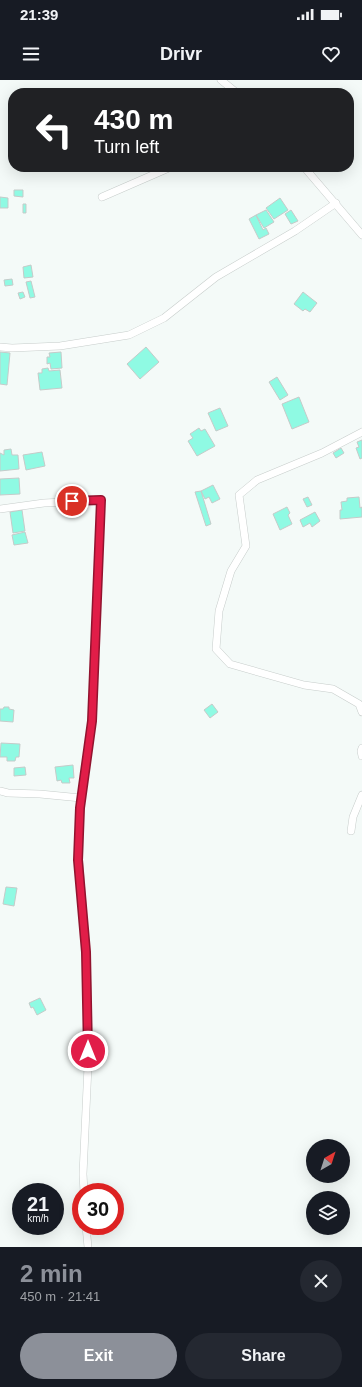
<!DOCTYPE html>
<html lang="en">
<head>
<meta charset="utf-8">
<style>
  body { margin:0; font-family:Helvetica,sans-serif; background:#242831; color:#f1f3f6; height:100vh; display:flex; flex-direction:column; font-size:15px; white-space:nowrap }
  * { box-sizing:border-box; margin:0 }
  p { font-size:13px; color:#9ea1a6 }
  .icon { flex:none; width:22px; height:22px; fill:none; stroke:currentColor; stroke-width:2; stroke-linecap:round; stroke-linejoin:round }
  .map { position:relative; height:1167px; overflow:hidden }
  .drawer { display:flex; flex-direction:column; background:#171b24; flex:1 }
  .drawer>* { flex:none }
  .guide { position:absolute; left:8px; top:8px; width:346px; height:84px; border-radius:16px; box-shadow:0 4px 16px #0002; background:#202124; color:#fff; overflow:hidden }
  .needle { width:26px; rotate:39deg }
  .buttons { position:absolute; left:306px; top:1059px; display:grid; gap:8px }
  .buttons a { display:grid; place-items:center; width:44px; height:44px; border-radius:50%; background:#171b24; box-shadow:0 4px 16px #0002; font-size:20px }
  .speed { position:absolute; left:12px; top:1103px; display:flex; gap:8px; font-size:20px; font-weight:700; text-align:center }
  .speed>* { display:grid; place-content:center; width:52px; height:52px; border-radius:50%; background:#171b24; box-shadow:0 4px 16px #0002; line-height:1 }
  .speed small { font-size:10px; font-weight:400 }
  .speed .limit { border:6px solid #d22; background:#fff; color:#111 }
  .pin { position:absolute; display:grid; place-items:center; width:34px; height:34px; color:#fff; margin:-17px; border:2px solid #fff; border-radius:50%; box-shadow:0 1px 4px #0007 }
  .me { position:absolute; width:44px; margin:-22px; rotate:0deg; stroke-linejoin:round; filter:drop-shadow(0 0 3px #0008) }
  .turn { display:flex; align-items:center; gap:14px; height:84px; padding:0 20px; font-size:18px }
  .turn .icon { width:52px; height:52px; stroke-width:2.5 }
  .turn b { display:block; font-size:28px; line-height:34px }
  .round { display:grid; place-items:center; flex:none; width:42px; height:42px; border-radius:21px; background:#242831 }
  .overview { display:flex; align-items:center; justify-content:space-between; height:68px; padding:0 20px }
  h1 { font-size:24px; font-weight:700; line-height:30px; color:#8c9099 }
  .button { display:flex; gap:8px; margin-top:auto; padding:8px 20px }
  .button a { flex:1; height:46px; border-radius:24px; background:#8c9099; color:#fff; font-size:16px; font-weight:700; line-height:46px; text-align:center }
  .button a+a { background:#242831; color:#f1f3f6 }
  .status { display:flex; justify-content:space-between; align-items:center; height:28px; padding:0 20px; background:#171b24; direction:ltr }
  .status svg { height:11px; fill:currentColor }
  header { display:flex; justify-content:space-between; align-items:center; height:52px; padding:0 20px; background:#171b24; font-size:18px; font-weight:700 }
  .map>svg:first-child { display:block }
  .building { fill:#8ffae3; stroke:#c5cbc9 }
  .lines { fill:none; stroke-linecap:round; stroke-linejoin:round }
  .minor-casing { stroke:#c7cdcb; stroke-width:8 }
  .minor { stroke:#fff; stroke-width:7 }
  .route-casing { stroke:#92132f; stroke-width:10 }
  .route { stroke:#e11d48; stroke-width:7 }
</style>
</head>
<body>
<div class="status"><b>21:39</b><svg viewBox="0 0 49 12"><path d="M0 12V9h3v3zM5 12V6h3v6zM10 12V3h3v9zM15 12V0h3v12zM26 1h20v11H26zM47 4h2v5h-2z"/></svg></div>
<header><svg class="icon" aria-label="menu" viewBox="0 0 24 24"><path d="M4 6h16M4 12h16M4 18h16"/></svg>Drivr<svg class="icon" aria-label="heart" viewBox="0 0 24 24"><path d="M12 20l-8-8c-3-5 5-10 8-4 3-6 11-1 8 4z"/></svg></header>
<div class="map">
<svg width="362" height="1167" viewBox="0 0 362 1167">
  <rect width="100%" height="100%" fill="#f4faf8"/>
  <path class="building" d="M14 110H23V117L14 116Z
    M0 117 8 118V128H0Z
    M280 118 288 130 274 139 266 128Z
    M23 124H26V133H23Z
    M266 130 274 142 264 148 256 135Z
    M291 130 298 141 291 144 285 134Z
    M256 135 263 150 266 148 269 154 259 159 249 139Z
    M31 185 33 197 24 198 23 187Z
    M12 199 13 205 5 206 4 200Z
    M31 201 35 217 30 218 26 202Z
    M23 212 25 217 20 219 18 213Z
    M303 212 317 223 310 232 305 229 303 231 294 224Z
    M146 267 159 282 140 299 127 284Z
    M0 272 10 273 7 305 0 304Z
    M61 272 62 288 51 289 50 283 47 284V277H50L49 273Z
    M48 288 49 291 60 290 62 308 40 310 38 293H42V289Z
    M277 297 288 315 280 320 269 302Z
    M299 317 309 342 292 349 282 324Z
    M220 328 228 346 216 351 208 333Z
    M199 348 201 351 205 349 215 366 197 376 188 361 193 358 190 354Z
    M362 360V378L360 379 356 368 359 367 357 362Z
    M341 368 344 373 336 378 333 373Z
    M11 369 12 375H18L19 389 0 391V373L4 375V370Z
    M42 372 45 386 26 390 23 375Z
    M19 398 20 414 0 415V399Z
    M213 405 220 419 212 423 209 417 205 419 201 411Z
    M201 411 211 444 206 446 195 412Z
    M308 417 312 425 307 427 303 419Z
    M359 417 360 428 362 427V437L340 439V430H342L341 422 347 421V418Z
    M287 427 290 433 288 435 292 444 280 450 273 434Z
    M22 430 25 451 13 453 10 432Z
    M315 432 320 441 312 447 310 443 303 447 300 440Z
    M25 452 28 463 14 465 12 455Z
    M212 624 218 632 210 638 204 630Z
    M4 627H9V629L14 630 13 642 0 641V629H3Z
    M1 663 20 664 19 677H16L15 681H7V677H0Z
    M73 685 74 698H69L70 703H62L61 700 57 701 55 687Z
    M25 687 26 695 14 696V688Z
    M6 807 17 808 14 826 3 824Z
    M40 918 46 930 37 935 33 927 31 928 29 923Z"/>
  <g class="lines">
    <defs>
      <path id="minor" d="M221 0 237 13
        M304 87 362 155
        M102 117 171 87
        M0 267 12 268 60 266 129 255 164 238 216 197 295 151 336 123
        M362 352 322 373 257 400 239 415 246 466 231 491 219 531 216 569 230 584 304 605 333 609 359 624 362 632
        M0 429 44 423 101 420 92 641 80 728 79 780 86 872 88 926V986L83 1094 84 1112
        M362 668 361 671 362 676
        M0 711 8 713 40 714 81 718
        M351 751 353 737 362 715
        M86 1146 88 1167"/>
    </defs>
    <use href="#minor" class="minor-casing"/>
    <use href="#minor" class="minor"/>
  </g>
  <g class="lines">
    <defs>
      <path id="route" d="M72 421 101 420 92 641 80 728 78 780 86 872 88 971"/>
    </defs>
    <use href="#route" class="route-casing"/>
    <use href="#route" class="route"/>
  </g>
</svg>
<div class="buttons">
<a><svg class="needle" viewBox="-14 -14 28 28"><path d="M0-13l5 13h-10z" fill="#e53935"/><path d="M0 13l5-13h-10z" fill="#9ea1a6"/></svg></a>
<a><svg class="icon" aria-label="layers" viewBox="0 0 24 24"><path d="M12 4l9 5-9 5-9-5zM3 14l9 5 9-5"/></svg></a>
</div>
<div class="speed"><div>21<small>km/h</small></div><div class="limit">30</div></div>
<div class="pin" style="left:72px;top:421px;background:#d93025"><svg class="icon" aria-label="arrive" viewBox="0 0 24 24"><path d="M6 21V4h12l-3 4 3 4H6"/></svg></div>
<svg class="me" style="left:88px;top:971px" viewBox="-20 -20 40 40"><circle r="17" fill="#e11d48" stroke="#fff" stroke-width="3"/><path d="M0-11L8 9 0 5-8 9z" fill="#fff"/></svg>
<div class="guide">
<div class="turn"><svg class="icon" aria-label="left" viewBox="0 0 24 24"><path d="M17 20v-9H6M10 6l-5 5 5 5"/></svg><div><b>430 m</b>Turn left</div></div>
</div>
</div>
<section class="drawer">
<div class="overview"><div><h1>2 min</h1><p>450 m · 21:41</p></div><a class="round"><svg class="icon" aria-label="close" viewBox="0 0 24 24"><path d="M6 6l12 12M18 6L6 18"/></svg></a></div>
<div class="button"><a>Exit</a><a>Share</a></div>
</section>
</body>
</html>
